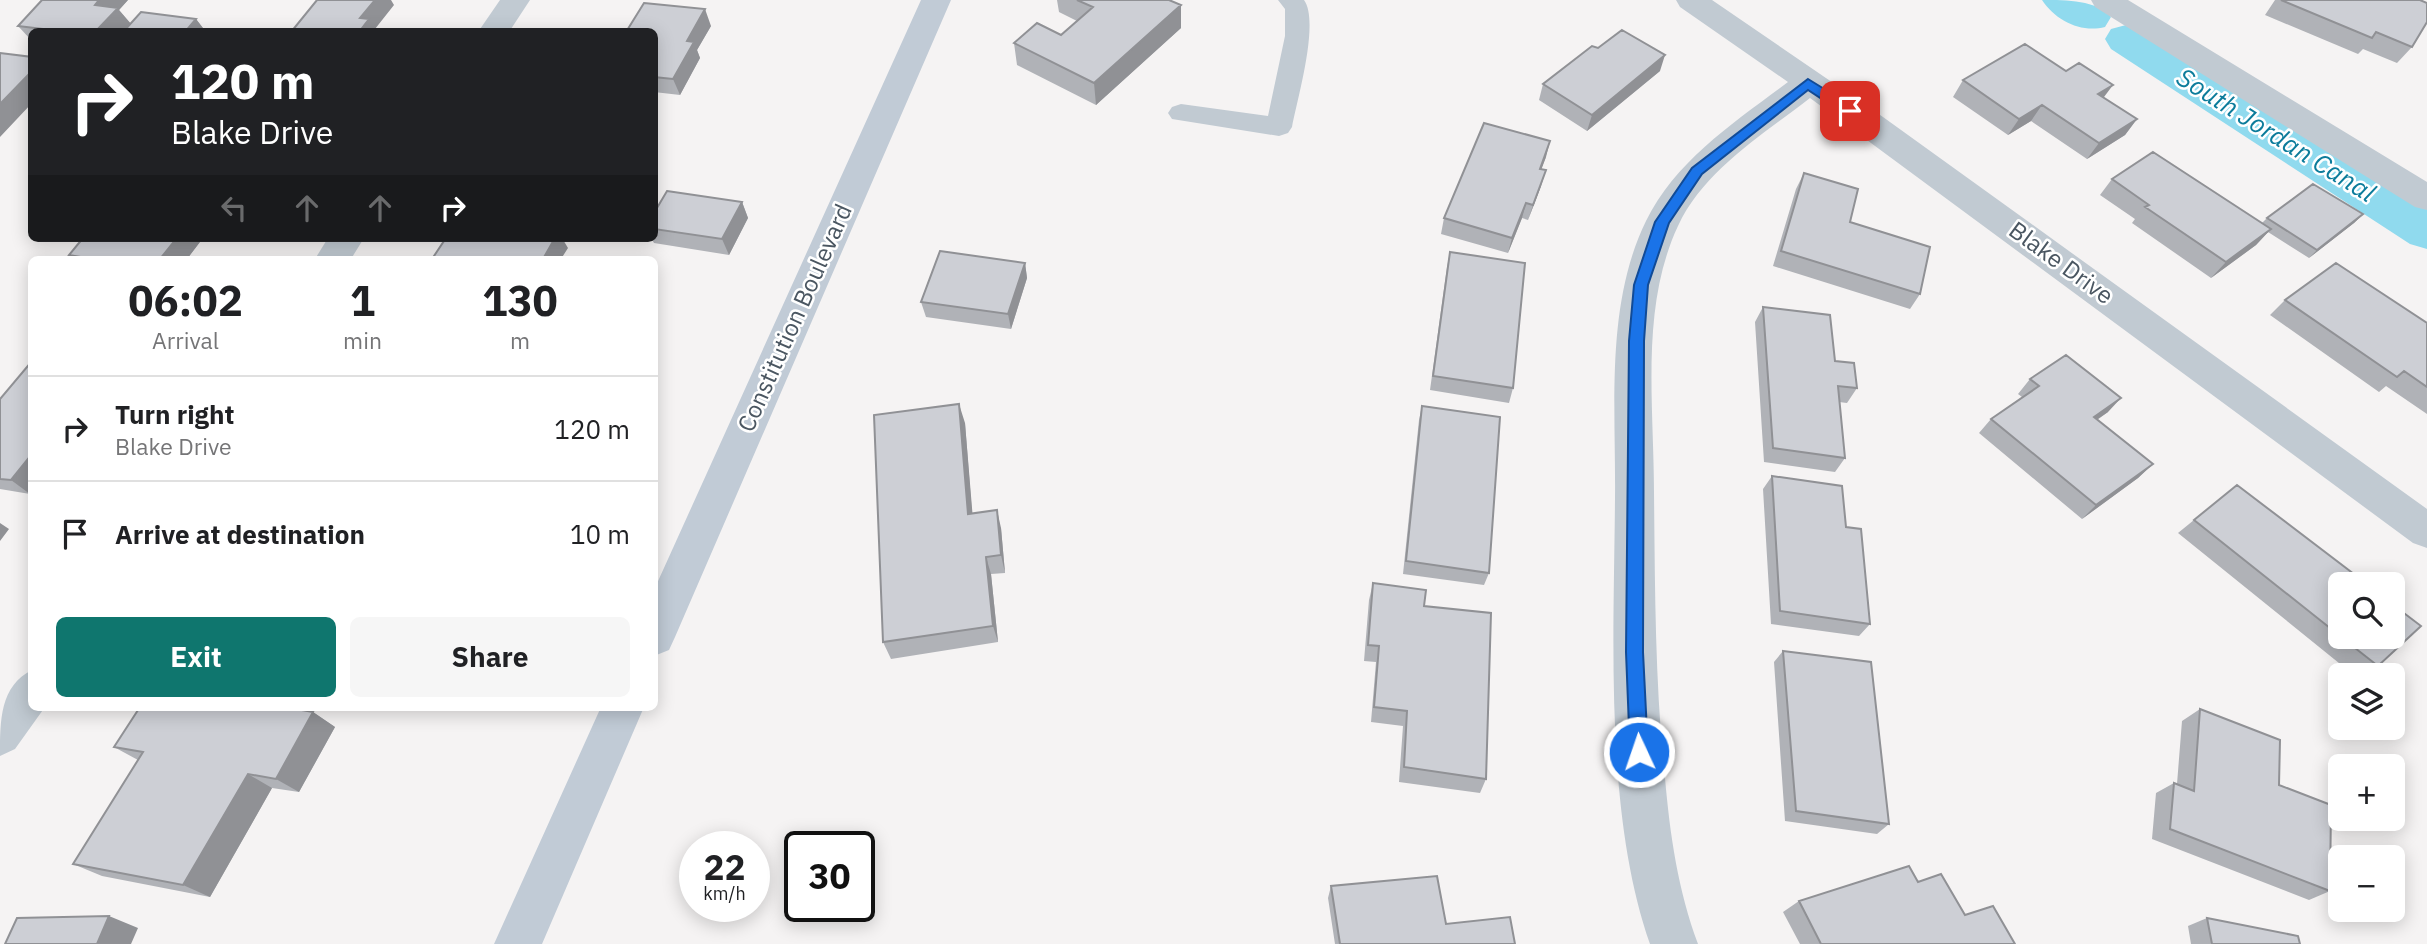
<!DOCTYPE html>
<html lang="en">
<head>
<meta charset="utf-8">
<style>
  body { margin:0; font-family:"IBM Plex Sans",sans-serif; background:#f6f6f6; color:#202124; height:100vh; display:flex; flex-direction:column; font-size:26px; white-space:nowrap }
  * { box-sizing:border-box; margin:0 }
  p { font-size:23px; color:#757577 }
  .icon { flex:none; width:38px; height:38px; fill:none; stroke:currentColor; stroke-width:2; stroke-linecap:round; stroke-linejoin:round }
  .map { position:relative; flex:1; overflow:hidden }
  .sheet { position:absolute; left:28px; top:256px; width:630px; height:455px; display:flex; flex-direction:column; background:#fff; border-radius:10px; box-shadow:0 4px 18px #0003 }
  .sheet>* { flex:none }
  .hud { position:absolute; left:28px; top:28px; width:630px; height:214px; border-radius:10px; box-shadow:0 4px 18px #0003; background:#202124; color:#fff; overflow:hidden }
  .controls { position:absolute; left:2328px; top:572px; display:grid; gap:14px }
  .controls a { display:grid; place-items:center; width:77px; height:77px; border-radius:10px; background:#fff; box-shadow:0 4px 18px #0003; font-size:35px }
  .speed { position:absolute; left:679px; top:831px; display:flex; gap:14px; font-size:35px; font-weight:700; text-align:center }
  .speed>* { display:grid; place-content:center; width:91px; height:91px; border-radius:50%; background:#fff; box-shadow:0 4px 18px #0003; line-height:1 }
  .speed small { font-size:18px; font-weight:400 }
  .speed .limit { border:4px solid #111; border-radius:10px; background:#fff; color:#111 }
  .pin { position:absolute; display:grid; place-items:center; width:60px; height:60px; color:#fff; margin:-30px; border-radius:14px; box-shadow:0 4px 10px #0006 }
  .me { position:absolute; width:77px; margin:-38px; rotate:357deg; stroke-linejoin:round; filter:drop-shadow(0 0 5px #0008) }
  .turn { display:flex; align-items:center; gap:24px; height:147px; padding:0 28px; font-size:32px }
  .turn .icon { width:91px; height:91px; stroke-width:2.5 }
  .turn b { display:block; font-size:49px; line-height:60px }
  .lanes { display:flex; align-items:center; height:66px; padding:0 28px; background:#0003; justify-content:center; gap:35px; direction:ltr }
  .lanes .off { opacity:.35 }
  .eta { display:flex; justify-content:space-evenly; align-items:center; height:119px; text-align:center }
  .eta b { font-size:42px; font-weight:700; line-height:49px }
  .button { display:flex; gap:14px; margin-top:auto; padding:14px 28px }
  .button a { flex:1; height:80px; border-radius:10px; background:#0f766e; color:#fff; font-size:28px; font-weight:700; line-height:80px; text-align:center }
  .button a+a { background:#f6f6f6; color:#202124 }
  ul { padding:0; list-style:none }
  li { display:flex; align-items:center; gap:21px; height:105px; padding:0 28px; border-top:2px solid #e0e0e0 }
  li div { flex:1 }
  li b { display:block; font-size:26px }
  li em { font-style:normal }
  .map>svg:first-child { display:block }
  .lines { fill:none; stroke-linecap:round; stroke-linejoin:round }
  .canal { fill:#90daee; fill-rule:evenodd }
  .lane { fill:#c1cad2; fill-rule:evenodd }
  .street { fill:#c1cad2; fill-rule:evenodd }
  .secondary { fill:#c1cbd6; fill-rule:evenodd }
  .wall { fill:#b0b2b7 }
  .shaded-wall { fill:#909195 }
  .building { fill:#cdcfd5; stroke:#909195; stroke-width:2 }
  .route { fill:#1a73e8; stroke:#114b97; stroke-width:2 }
  .labels { text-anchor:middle; stroke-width:5; stroke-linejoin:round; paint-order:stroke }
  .street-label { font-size:24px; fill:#4a5661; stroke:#fff }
  .water-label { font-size:26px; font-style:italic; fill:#0c7c9b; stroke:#fff }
</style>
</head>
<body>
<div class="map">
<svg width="2427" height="944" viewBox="0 0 2427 944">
  <rect width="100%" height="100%" fill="#f5f3f3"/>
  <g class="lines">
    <path class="canal" d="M2042 0C2068 0 2096 0 2111 17L2105 27C2081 33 2056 21 2042 0Z
      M2126 25 2141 29 2427 208V249L2410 244 2111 49 2105 39 2111 29Z"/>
    <path class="lane" d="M1278 0H1304C1320 22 1297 100 1292 127L1288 133 1279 136 1172 119 1168 113 1172 107 1181 104 1268 116 1285 36V9Z"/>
    <path class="street" d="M500 0H530L509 32H478Z
      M1676 0H1712L1883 117 2427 509V548L2413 543 1810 98C1764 134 1704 170 1678 226 1640 307 1654 405 1654 492 1655 588 1655 683 1665 778 1670 835 1678 890 1698 944H1650C1604 813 1614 636 1615 498 1616 407 1605 305 1646 221 1676 160 1735 122 1788 82L1680 7Z
      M2091 0H2128L2427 182V210L2415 207 2095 7Z
      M328 238H364L351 259H315Z
      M32 670V707H45L15 749 0 756C0 720 0 686 32 670Z"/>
    <path class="secondary" d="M921 0H951L675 637 669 650 654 656V590Z
      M601 707H644L542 944H494Z"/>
  </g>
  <path class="wall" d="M42 0H128L119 10 131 24 196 19 206 32H32V41L18 26Z
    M1057 0H1169L1181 5V28L1096 105 1017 65 1014 43 1061 35 1077 21 1059 12Z
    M2275 0H2420L2412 47 2397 63 2363 49 2358 54 2265 15Z
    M711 26 697 50 700 58 680 95 654 92V32Z
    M1660 71 1587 131 1539 100 1543 84Z
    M1963 80 2104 98 2137 119 2125 135 2087 159 2031 121 2008 135 1953 97Z
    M1546 157 1541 169V186L1528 220 1522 218 1508 253 1441 234 1444 218Z
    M1804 173 1850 222 1920 294 1910 309 1773 266 1796 189Z
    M2112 179 2262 223 2267 218 2363 214 2354 223 2309 258 2268 232 2256 245 2211 278 2132 223 2135 219 2100 195Z
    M742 202 748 218 729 255 654 243 651 238H654V213Z
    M83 238H203L187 259H73L69 255Z
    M1450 252 1513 388 1509 403 1430 390 1447 267Z
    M1025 263 1027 278 1011 329 926 317 921 302Z
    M2285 300 2427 323V414L2386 386 2379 392 2270 315Z
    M1763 307 1835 361 1857 388 1847 403 1839 402 1845 458 1835 472 1764 462 1755 322Z
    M32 361V492L30 494 0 489V399Z
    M2030 379 2108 412 2097 420 2153 464 2138 478 2082 519 1979 433 1991 419 2022 397 2018 394Z
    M1422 406 1489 573 1484 585 1403 574 1419 420Z
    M965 423 972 513 1001 528 1005 573 991 574 998 642 891 659 883 642Z
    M1772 476 1846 527 1870 624 1859 636 1771 624 1763 489Z
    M2237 485 2340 584V637H2392L2378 666 2362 676H2355L2178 533Z
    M1373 583 1424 606 1486 779 1480 793 1399 782 1403 726 1371 722 1376 662 1364 661 1369 600Z
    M1783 651 1889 824 1877 834 1785 821 1774 662Z
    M2200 709 2279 785 2330 891 2309 900 2152 839 2156 793 2174 783 2177 784 2182 721Z
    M313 712 335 727 299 792 272 788 210 897 102 876 73 864 138 760 114 747Z
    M1918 882 1965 915 2015 944H1800L1783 912 1799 901Z
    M1331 886 1446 924 1515 944H1335L1328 898Z
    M2207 918 2300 944H2191L2188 926Z"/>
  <path class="shaded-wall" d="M99 0H128L119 10 131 24 124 32H95V5Z
    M375 0H391L394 5 375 29 377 32H359L360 18Z
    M1181 5V28L1096 105 1094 83Z
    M705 9 711 26 697 50 700 58 680 95 673 79 687 41Z
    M196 19 206 32H185Z
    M1665 55 1660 71 1587 131 1592 115Z
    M32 71V103L0 137V104Z
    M2113 85 2101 101 2098 94Z
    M2042 105 2031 121 2008 135 2019 119Z
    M2137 119 2125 135 2087 159 2099 143Z
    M1550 141 1546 157 1536 184 1540 169Z
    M1546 170 1541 186 1528 220 1533 205Z
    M742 202 748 218 729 255 722 239Z
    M1526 203 1522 218 1508 253 1512 238Z
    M2363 214 2354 223 2309 258 2317 250Z
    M2271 229 2256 245 2211 278 2226 262Z
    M177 238H203L187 259H160Z
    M555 238H562L568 248 561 259H543Z
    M1025 263 1027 278 1011 329 1008 314Z
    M2121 398 2108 412 2080 431 2094 417Z
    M959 404 965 423 974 532 968 514Z
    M32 454V492L30 494 11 480Z
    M2153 464 2138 478 2082 519 2096 505Z
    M997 510 1001 528 1005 573 1001 555Z
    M0 523 9 529 0 541Z
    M986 557 991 574 998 642 993 626Z
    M313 712 335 727 299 792 276 779Z
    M248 774 272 788 210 897 183 885Z
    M109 916 138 928 131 944H97Z"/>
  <path class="building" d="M42 0H99L95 5 118 8 95 32H68L18 26Z
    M317 0H375L360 18 369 19 359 32H291Z
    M1077 0H1169L1181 5 1094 83 1014 43 1037 23 1061 35 1093 7Z
    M2281 0H2420L2427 3V22L2412 47 2376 32 2372 38Z
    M644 3 705 9 687 41 694 42 673 79 654 77V32H626Z
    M141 12 196 19 185 32H123Z
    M1622 30 1665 55 1592 115 1543 84 1592 46 1598 48Z
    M2025 44 2066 71 2079 63 2113 85 2098 94 2137 119 2099 143 2042 105 2019 119 1963 80Z
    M0 53 32 57V71L0 104Z
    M1484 123 1550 141 1540 169 1546 170 1533 205 1526 203 1512 238 1444 218Z
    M2153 152 2271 229 2226 262 2145 207 2149 205 2112 179Z
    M1804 173 1858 189 1850 222 1930 247 1920 294 1781 251Z
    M2313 184 2363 214 2317 250 2267 218Z
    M667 191 742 202 722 239 654 229V213Z
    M83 238H177L160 259H92L69 255Z
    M446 238H555L543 259H432Z
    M940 251 1025 263 1008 314 921 302Z
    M1450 252 1525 263 1513 388 1433 376Z
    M2336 263 2427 323V387L2404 371 2397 377 2285 300Z
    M1763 307 1830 315 1835 361 1854 363 1857 388 1838 386 1845 458 1773 448Z
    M2066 355 2121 398 2094 417 2153 464 2096 505 1991 419 2039 386 2030 379Z
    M32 361V454L11 480 0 479V399Z
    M959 404 968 514 997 510 1001 555 986 557 993 626 883 642 874 415Z
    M1422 406 1500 417 1489 573 1406 561Z
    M1772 476 1842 486 1846 527 1861 529 1870 624 1780 611Z
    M2237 485 2367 584H2340V636L2194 520Z
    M1373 583 1426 590 1424 606 1491 613 1486 779 1404 767 1407 711 1374 707 1379 646 1368 645Z
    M2392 604 2421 626 2378 666 2341 637H2392Z
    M1783 651 1871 662 1889 824 1796 811Z
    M140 707H285L313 712 276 779 248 774 183 885 73 864 143 752 114 747Z
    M2200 709 2280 740 2279 785 2331 805 2330 891 2170 829 2174 783 2194 791Z
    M1909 866 1918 882 1941 874 1965 915 1993 906 2015 944H1821L1799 901Z
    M1437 876 1446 924 1510 917 1515 944H1340L1331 886Z
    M109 916 97 944H5L17 918Z
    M2207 918 2298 936 2300 944H2212Z"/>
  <path class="route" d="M1808 79 1855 108V115H1846L1808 90 1702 174 1669 223 1648 285 1644 341 1643 652 1648 752 1646 758 1639 761 1633 758 1630 752 1626 652 1629 341 1634 285 1655 222 1692 168Z"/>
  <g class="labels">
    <g class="street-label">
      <text transform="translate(2061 263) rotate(36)" y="8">Blake Drive</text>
      <text transform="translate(795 318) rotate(-66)" y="8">Constitution Boulevard</text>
    </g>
    <g class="water-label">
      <text transform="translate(2276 135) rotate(32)" y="9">South Jordan Canal</text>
    </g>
  </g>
</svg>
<div class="controls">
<a><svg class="icon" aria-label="search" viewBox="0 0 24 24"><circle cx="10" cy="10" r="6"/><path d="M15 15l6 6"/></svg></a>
<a><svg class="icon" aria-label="layers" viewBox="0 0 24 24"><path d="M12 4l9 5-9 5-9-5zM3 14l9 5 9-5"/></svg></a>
<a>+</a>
<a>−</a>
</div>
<div class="speed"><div>22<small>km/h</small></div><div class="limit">30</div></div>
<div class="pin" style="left:1850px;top:111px;background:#d93025"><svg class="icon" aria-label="arrive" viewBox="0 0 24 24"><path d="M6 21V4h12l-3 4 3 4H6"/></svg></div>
<svg class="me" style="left:1639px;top:752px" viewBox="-20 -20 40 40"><circle r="17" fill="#1a73e8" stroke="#fff" stroke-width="3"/><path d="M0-11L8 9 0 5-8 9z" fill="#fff"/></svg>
<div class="hud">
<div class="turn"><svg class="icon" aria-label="right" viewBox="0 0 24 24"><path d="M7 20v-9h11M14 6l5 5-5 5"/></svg><div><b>120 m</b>Blake Drive</div></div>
<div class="lanes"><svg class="icon off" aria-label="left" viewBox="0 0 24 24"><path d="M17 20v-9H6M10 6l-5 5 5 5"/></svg><svg class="icon off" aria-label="ahead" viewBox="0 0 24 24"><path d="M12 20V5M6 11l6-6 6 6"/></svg><svg class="icon off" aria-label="ahead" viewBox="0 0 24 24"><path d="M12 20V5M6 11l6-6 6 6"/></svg><svg class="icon" aria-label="right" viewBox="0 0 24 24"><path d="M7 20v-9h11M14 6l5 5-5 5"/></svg></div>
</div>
<section class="sheet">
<div class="eta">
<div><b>06:02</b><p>Arrival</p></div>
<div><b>1</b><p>min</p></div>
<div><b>130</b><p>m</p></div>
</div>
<ul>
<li><svg class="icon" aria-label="right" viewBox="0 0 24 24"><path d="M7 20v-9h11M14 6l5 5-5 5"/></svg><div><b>Turn right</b><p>Blake Drive</p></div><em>120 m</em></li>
<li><svg class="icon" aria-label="arrive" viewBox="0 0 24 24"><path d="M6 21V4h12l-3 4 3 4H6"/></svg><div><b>Arrive at destination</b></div><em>10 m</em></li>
</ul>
<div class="button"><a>Exit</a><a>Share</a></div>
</section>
</div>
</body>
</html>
